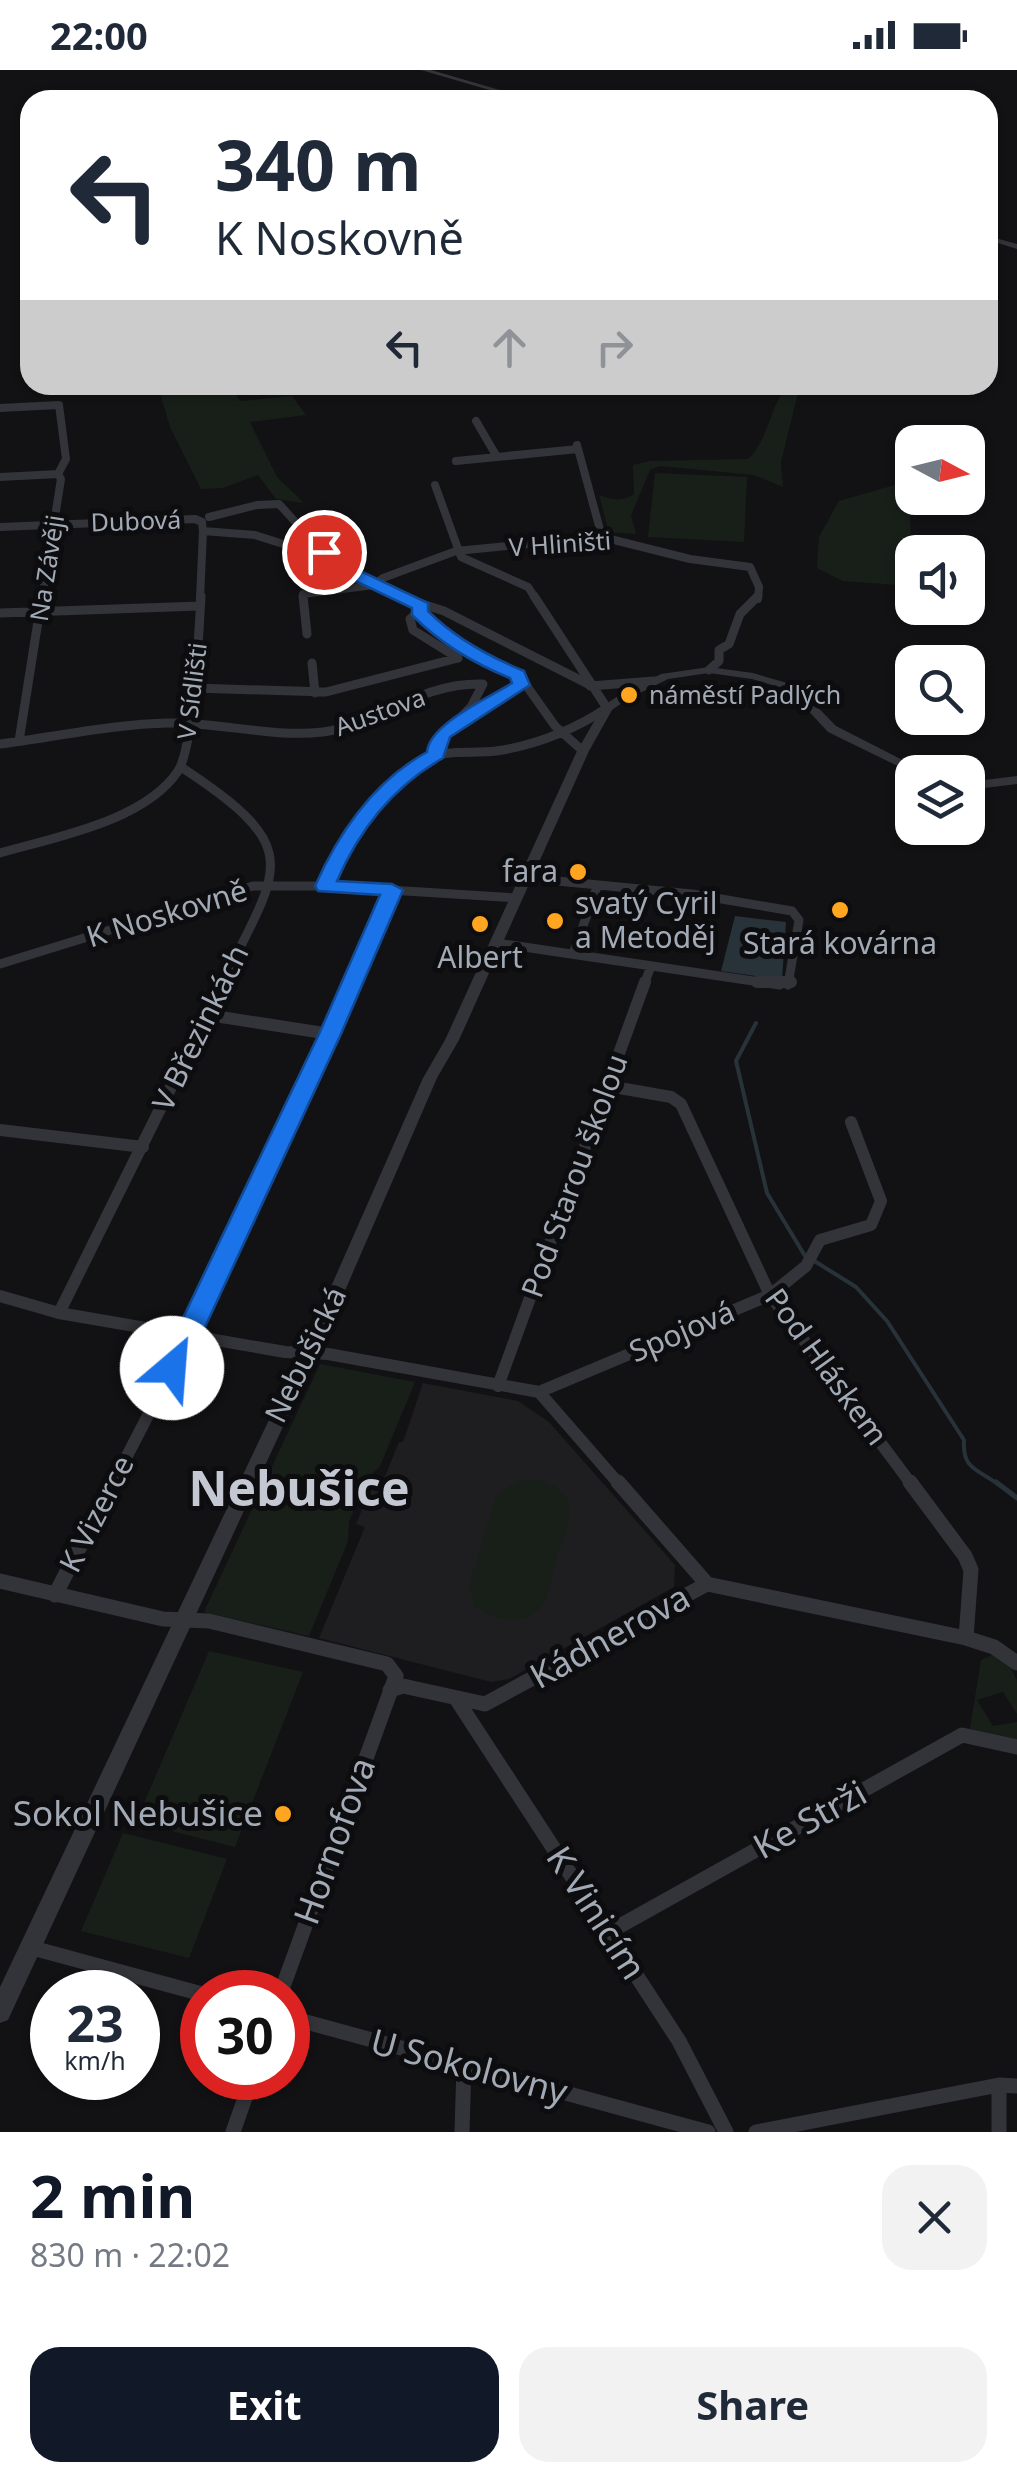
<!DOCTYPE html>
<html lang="en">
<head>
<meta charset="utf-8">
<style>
  body { margin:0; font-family:"Noto Sans",sans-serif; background:#f2f2f3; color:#1f2937; height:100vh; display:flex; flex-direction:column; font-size:38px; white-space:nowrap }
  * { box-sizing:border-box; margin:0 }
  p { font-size:32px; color:#747a83 }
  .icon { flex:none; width:55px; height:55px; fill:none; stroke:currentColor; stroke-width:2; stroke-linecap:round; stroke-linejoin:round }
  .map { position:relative; height:2062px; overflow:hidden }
  .details { display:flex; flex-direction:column; background:#fff; flex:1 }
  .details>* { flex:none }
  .banner { position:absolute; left:20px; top:20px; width:978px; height:305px; border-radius:30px; box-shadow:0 2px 8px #0004; background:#fff; color:#1f2937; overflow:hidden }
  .needle { width:65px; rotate:97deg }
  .controls { position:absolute; left:895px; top:355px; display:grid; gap:20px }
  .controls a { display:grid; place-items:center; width:90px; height:90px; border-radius:20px; background:#fff; box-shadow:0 2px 8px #0004; font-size:50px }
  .speed { position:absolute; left:30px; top:1900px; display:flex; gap:20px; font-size:50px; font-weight:700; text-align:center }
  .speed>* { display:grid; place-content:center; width:130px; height:130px; border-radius:50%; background:#fff; box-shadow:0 2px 8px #0004; line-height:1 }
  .speed small { font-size:25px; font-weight:400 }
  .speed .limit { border:15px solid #d22; background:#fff; color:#111 }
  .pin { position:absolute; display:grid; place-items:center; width:85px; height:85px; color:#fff; margin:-42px; border:5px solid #fff; border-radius:50%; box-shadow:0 2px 10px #0007 }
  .me { position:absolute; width:110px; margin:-55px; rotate:27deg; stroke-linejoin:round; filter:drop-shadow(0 0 8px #0008) }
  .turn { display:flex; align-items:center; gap:35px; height:210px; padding:0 30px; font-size:45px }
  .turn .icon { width:130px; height:130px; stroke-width:2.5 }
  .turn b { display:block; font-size:70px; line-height:85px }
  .lanes { display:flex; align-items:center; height:95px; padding:0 30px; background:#0003; justify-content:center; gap:50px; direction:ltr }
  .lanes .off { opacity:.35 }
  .round { display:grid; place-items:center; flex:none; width:105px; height:105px; border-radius:30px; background:#f2f2f3 }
  .head { display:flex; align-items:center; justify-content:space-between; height:170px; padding:0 30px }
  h1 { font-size:60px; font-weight:700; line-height:75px; color:#111827 }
  .primary-button { display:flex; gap:20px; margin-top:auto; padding:20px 30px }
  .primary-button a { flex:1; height:115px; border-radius:30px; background:#111827; color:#fff; font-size:40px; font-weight:700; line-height:115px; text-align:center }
  .primary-button a+a { background:#f2f2f3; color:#1f2937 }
  .status { display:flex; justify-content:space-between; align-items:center; height:70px; padding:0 50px; background:#fff; direction:ltr }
  .status svg { height:28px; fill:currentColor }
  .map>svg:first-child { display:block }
  .built { fill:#1e1e21 }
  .green { fill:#181f19 }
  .water { fill:#273239 }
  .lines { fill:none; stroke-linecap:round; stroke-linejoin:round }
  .stream-far1 { stroke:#273239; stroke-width:4 }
  .stream { stroke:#273239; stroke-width:5 }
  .minor-far3 { stroke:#333439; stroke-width:8 }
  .minor-far2 { stroke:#333439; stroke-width:9 }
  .minor-far1 { stroke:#333439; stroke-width:12 }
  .minor { stroke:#333439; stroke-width:15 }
  .tertiary { fill:#333439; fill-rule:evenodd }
  .route { fill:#1a73e8; stroke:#114b97; stroke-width:2.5 }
  .poi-dot { fill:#ffa51f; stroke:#0d0d0f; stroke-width:4 }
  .labels { text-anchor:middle; stroke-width:10; stroke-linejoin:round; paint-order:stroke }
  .far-street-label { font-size:25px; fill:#a2aab6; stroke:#0d0d0f }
  .far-poi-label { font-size:25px; fill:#a2aab6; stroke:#0d0d0f; text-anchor:start }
  .poi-label { font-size:30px; fill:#a2aab6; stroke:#0d0d0f }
  .street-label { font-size:30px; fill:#a2aab6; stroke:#0d0d0f }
  .near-street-label { font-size:35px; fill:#a2aab6; stroke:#0d0d0f }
  .near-poi-label { font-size:35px; fill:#a2aab6; stroke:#0d0d0f; text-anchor:end }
  .near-district-label { font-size:48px; font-weight:bold; fill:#c4c8d2; stroke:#0d0d0f }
</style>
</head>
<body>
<div class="status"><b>22:00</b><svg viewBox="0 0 49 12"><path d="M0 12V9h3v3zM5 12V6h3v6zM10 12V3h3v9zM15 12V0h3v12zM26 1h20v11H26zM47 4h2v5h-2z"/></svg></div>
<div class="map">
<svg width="1017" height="2062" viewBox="0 0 1017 2062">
  <rect width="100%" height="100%" fill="#121214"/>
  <path class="built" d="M423 1313 518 1331 549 1352 675 1495 674 1517 509 1609 491 1612 319 1568 365 1457 356 1454 370 1420 379 1421 399 1372H403Z"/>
  <path class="green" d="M231 315 240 331 292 326 306 345 250 352 277 407 304 433 276 429 258 405 223 418 201 419 170 357 158 316Z
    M787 315H800L781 392 783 417 754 405 660 396 650 400 631 445 636 464 609 462 599 425C611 430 623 432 634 424L633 395 650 391 748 389C768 371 770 337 787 315Z
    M655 403 747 407 744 472 648 467Z
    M902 413 910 441 912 516 843 511 817 498 819 467 839 431Z
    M320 1294 415 1312 380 1396 367 1409 349 1452 348 1471 309 1566 204 1542Z
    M522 1410C538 1409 555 1412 565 1426 577 1443 563 1469 557 1486 553 1501 551 1519 544 1532 529 1559 494 1552 475 1536L469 1516 495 1429 501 1421Z
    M1003 1580 1017 1611V1644L1003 1622 977 1630 993 1656 1017 1652V1671L970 1659 981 1590Z
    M209 1581 303 1602 235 1777 136 1752Z
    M123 1763 227 1789 189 1888 81 1861Z"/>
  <path class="water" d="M735 846 786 852 782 910 721 901Z"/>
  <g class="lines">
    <path class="stream-far1" d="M756 953 736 991 767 1123 805 1186
      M816 1192 856 1217 887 1251 964 1370C962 1400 978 1399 999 1415"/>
    <path class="stream" d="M996 1412 1017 1428"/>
    <path class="minor-far3" d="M0 338 59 335 66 389 58 404 61 409 42 529
      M476 351 497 387
      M577 375 602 467
      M456 391 578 379
      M0 407 58 404
      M435 415 461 487 528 517 536 529
      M209 447 257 435 279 434 328 488
      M0 457 195 449 202 452 203 461
      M203 461 255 465 328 488 405 529
      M200 529 203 461
      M303 529V524L374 515 383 508 456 481 602 467 690 489 750 497 759 517 758 529"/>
    <path class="minor-far2" d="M303 526 307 564
      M397 526 444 541 590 615
      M422 538 410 549 413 560 458 588
      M418 541 467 579 518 605 521 615 467 646
      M0 543 200 536
      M312 593 315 623
      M709 600 719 591V580L729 574 740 544 758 526
      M521 608 555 656 583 681
      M590 616 654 611
      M194 618 326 622 458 588
      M19 671 42 526
      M0 674C55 667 113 654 169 653 220 652 271 668 323 662 380 655 418 612 483 614L471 637 437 672 436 684
      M181 697C306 779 281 795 221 915
      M0 783C55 767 145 751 178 701 194 676 199 560 201 526
      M526 808 692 824 792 841 799 850 788 915
      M325 816 364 745 425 689C447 679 472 684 496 681 537 675 572 661 607 638L534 526
      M497 873 780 915
      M573 884 597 817
      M0 894 253 816H325L517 828
      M349 915 392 820
      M644 915 651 896"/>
    <path class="minor-far1" d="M757 912H791
      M208 945 330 964
      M608 1016 671 1027 681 1034 770 1225 912 1415
      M0 1060 143 1077
      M0 1226 59 1243 285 1282 328 1284 539 1322 620 1415
      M59 1243 223 912
      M498 1316 645 912
      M539 1322 770 1225 806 1196 820 1170 871 1155 881 1131 851 1052
      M112 1415 189 1266 350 912"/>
    <path class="minor" d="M910 1412 965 1486 971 1500 966 1568
      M0 1511 163 1549 209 1551 387 1594 396 1606 281 1922
      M707 1514 966 1568 994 1577 1017 1593
      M55 1525 113 1412
      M390 1620 403 1616 485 1634 707 1514 618 1412
      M457 1630 679 1971 726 2062
      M609 1862 962 1665 1017 1677
      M29 1877 202 1924
      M288 1947 708 2062
      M999 2015 1017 2016
      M233 2062 252 2008
      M462 2062 464 1995
      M756 2062 999 2015V2062"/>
    <path class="tertiary" d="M421 0H431L534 30H524Z
      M988 166 1017 174V179L988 170Z
      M709 597 753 603 797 616 836 656 926 702 912 703 828 662 789 620 752 609 709 603 668 609 626 630 612 640 589 681 459 970 437 1008 331 1253 8 1950 0 1953V1917L315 1253 423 1008 445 970 577 681 603 636 618 626 661 604Z
      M1017 706V714L968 720V712Z"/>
  </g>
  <path class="route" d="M319 478H330L356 499 428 533V541C454 567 490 587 524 601L530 615 450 667 443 688C394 716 359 760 337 811L392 814 403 820 341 964 186 1298 182 1305H163L159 1298 319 964 380 825 318 821 315 816C339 762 374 711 427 682 429 654 489 628 512 613L510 608C475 594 439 572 412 545V538L345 506 319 485Z"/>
  <g class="poi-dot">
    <circle cx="629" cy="625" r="10"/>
    <circle cx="578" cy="802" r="10"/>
    <circle cx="840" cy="840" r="10"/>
    <circle cx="555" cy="851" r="10"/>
    <circle cx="480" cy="854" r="10"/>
    <circle cx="283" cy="1744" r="10"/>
  </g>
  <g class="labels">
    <g class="far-street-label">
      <text transform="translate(136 451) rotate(-2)" y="9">Dubová</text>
      <text transform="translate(560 474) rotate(-4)" y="9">V Hliništi</text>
      <text transform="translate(47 498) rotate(-81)" y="9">Na Závěji</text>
      <text transform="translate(192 621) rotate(-83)" y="9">V Sídlišti</text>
      <text transform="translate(380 642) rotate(-20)" y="9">Austova</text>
    </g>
    <g class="far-poi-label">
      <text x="649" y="634">náměstí Padlých</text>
    </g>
    <g class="poi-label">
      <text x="558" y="812" text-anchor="end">fara</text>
      <text x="575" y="844" text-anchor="start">svatý Cyril<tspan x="575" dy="34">a Metoděj</tspan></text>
      <text x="840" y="884">Stará kovárna</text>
      <text x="480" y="898">Albert</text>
    </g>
    <g class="street-label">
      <text transform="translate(167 844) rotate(-17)" y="10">K Noskovně</text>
      <text transform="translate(201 958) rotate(-64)" y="10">V Březinkách</text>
      <text transform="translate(575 1106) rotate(-70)" y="10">Pod Starou školou</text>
      <text transform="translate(682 1262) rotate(-23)" y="10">Spojová</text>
      <text transform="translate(306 1285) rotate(-64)" y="10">Nebušická</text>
      <text transform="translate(826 1297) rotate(54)" y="10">Pod Hláskem</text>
      <text transform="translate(97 1444) rotate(-63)" y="10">K Vizerce</text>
    </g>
    <g class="near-street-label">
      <text transform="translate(610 1567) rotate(-29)" y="12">Kádnerova</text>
      <text transform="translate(810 1750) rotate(-29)" y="12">Ke Strži</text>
      <text transform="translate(335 1771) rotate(-70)" y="12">Hornofova</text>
      <text transform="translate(596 1843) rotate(57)" y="12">K Vinicím</text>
      <text transform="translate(469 1997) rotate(15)" y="12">U Sokolovny</text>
    </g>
    <g class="near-poi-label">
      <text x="263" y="1756">Sokol Nebušice</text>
    </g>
    <g class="near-district-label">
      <text x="299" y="1436">Nebušice</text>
    </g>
  </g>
</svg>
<div class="controls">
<a><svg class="needle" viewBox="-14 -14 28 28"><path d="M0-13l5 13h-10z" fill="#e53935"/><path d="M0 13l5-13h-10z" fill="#747a83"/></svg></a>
<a><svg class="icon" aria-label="sound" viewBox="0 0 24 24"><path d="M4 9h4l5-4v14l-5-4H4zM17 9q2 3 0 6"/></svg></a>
<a><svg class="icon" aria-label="search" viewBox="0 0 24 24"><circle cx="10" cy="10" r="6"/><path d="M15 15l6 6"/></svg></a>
<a><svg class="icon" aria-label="layers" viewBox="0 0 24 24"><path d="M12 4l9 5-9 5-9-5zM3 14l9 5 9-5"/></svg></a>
</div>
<div class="speed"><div>23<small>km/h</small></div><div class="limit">30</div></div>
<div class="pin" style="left:324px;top:482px;background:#d93025"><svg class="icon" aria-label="arrive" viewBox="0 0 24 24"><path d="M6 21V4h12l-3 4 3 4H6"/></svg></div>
<svg class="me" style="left:172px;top:1298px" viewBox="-20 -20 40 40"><circle r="19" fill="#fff"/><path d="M0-13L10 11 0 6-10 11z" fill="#1a73e8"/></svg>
<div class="banner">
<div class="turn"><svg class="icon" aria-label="left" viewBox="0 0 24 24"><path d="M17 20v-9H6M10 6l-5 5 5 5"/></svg><div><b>340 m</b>K Noskovně</div></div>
<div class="lanes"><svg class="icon" aria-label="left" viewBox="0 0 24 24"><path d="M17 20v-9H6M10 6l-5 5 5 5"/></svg><svg class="icon off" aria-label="ahead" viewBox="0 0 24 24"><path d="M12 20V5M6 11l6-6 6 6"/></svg><svg class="icon off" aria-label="right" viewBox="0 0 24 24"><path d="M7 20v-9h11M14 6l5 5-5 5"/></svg></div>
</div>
</div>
<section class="details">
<div class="head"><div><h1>2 min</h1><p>830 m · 22:02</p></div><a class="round"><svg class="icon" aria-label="close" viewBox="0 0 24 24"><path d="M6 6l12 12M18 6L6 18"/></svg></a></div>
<div class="primary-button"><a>Exit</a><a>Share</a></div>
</section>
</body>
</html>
